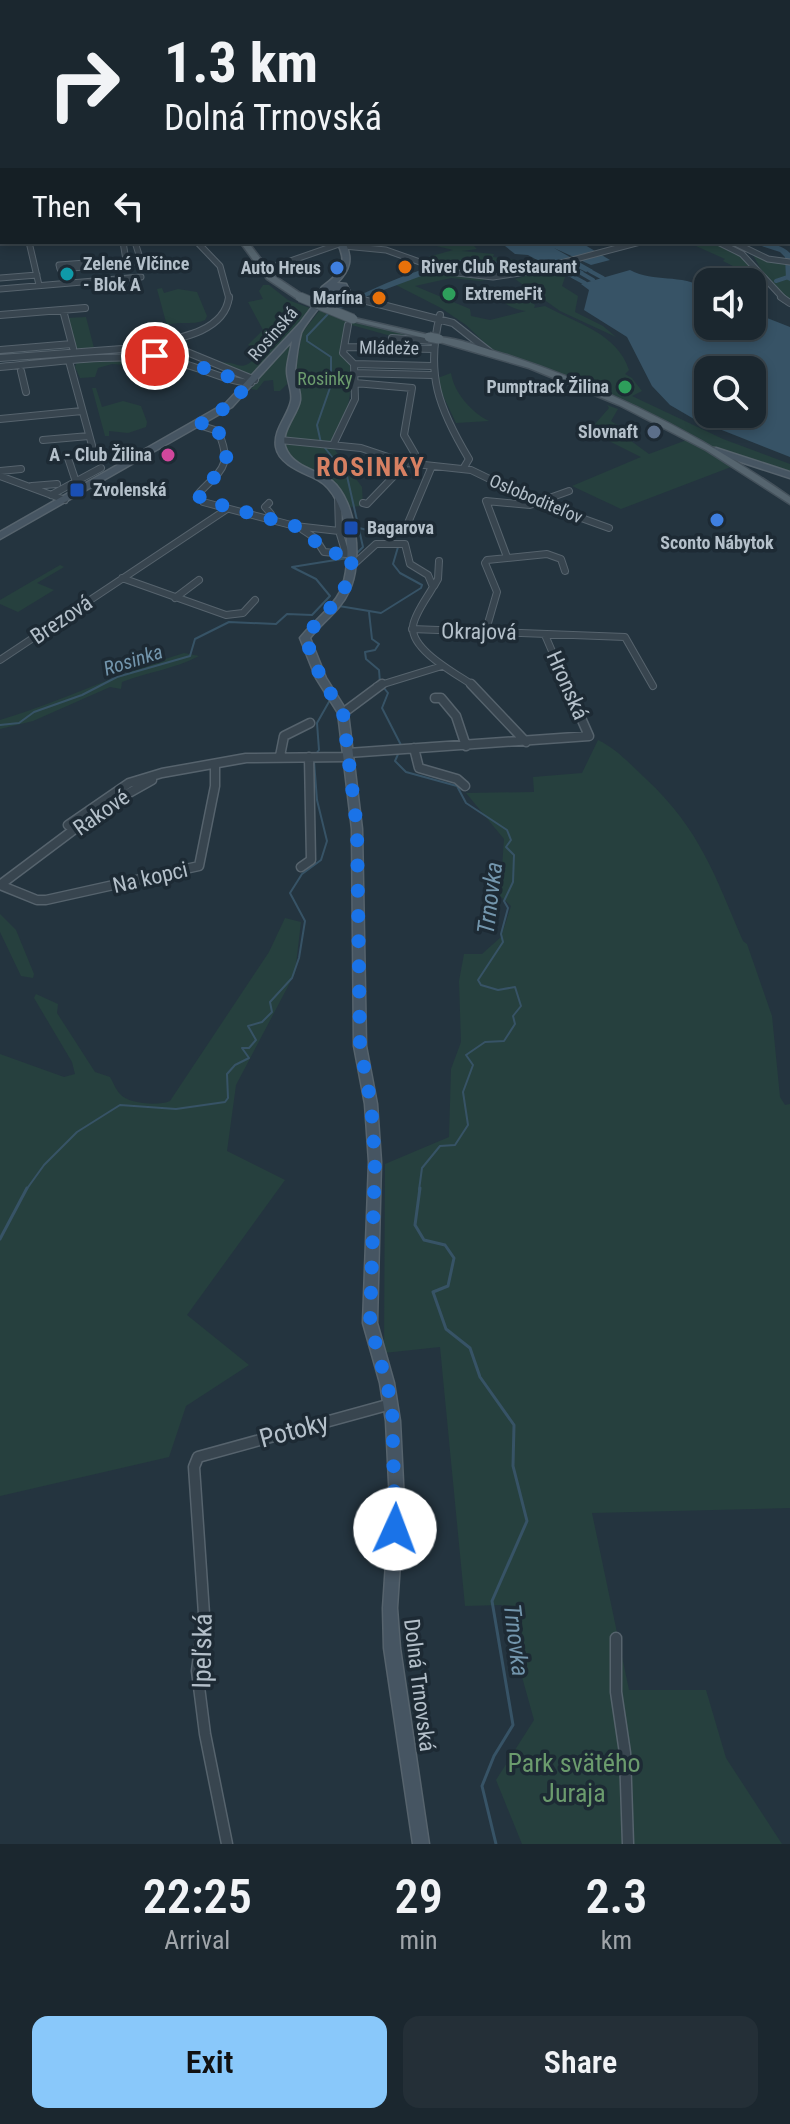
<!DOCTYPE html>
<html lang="en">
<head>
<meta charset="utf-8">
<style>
  body { margin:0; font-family:"Roboto Condensed",sans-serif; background:#242f37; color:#f1f3f6; height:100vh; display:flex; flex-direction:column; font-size:30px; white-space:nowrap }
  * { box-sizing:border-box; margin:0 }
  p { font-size:26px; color:#a0a5aa }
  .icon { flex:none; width:44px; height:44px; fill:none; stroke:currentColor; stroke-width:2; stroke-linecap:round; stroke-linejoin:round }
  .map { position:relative; height:1844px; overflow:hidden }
  .panel { display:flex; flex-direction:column; background:#1b272f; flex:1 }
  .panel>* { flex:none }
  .banner { position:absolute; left:0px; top:0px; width:790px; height:244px; box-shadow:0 4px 12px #0003,0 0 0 2px #39444b; background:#1b272f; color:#f1f3f6; overflow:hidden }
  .buttons { position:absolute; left:694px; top:268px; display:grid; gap:16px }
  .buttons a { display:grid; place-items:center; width:72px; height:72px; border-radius:16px; background:#1b272f; box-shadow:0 4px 12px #0003,0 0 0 2px #39444b; font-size:40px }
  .pin { position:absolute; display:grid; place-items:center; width:68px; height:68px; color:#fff; margin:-34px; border:4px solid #fff; border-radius:50%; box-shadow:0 2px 8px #0007 }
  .me { position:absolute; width:88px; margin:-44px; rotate:2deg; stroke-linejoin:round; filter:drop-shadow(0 0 6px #0008) }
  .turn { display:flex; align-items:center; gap:28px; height:168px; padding:0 32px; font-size:36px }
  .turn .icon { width:104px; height:104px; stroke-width:2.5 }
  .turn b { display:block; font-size:56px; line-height:68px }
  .then { display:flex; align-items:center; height:76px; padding:0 32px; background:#0003; gap:16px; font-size:30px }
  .eta { display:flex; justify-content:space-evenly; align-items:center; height:136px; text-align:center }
  .eta b { font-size:48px; font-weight:600; line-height:56px }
  .cta { display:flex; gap:16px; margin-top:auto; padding:16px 32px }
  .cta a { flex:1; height:92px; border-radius:16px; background:#89c8fa; color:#111; font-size:32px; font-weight:600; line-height:92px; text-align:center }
  .cta a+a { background:#242f37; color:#f1f3f6 }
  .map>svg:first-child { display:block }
  .green { fill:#26403e }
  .water { fill:#375366; fill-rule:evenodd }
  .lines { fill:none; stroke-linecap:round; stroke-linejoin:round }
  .stream-far1 { stroke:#375366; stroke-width:2 }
  .stream { stroke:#375366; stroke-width:3 }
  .canal { stroke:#375366; stroke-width:4 }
  .river { fill:#375366; fill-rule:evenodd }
  .street-far3-casing { stroke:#56636d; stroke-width:7 }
  .street-far2-casing { stroke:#56636d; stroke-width:8 }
  .street-far1-casing { stroke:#56636d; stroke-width:11 }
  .street-casing { stroke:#56636d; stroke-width:13 }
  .secondary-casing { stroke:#56636d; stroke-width:3 }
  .primary-casing { stroke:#44515b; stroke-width:3 }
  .street-far3 { stroke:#38454f; stroke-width:5 }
  .street-far2 { stroke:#38454f; stroke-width:6 }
  .street-far1 { stroke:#38454f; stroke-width:8 }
  .street { stroke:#38454f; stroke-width:10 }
  .secondary { fill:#465562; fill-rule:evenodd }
  .primary { fill:#56656f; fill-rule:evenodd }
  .rail { stroke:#5a6a76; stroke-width:2; stroke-dasharray:5 5; stroke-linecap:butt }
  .primary-bridge-far1-casing { stroke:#44515b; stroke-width:9; stroke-linecap:butt }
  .primary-bridge-casing { stroke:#44515b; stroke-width:11; stroke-linecap:butt }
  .primary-bridge-far1 { stroke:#56656f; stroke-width:7 }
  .primary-bridge { stroke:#56656f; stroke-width:9 }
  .route { stroke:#1a73e8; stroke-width:14; stroke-dasharray:0 25.2 }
  .food-dot { fill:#e8710a; stroke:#1d2a34; stroke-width:3 }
  .shop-dot { fill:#3f7fe0; stroke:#1d2a34; stroke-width:3 }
  .culture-dot { fill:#0f9aa8; stroke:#1d2a34; stroke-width:3 }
  .leisure-dot { fill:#2e9e5b; stroke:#1d2a34; stroke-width:3 }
  .service-dot { fill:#5c6f8a; stroke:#1d2a34; stroke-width:3 }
  .hotel-dot { fill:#d1479c; stroke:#1d2a34; stroke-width:3 }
  .transit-dot { fill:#1a4fb4; stroke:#1d2a34; stroke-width:3 }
  .labels { text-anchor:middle; stroke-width:7; stroke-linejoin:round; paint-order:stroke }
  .far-poi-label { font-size:18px; font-weight:bold; fill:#b4c0ca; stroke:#1d2a34; text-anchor:start }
  .far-street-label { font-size:18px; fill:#b4c0ca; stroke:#1d2a34 }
  .far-park-label { font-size:18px; fill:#6b9b6d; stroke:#1d2a34 }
  .far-water-label { font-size:20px; font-style:italic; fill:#7396ad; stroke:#1d2a34 }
  .street-label { font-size:22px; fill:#b4c0ca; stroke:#1d2a34 }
  .water-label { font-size:24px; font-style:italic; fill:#7396ad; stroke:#1d2a34 }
  .far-district-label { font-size:26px; font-weight:bold; letter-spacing:2px; fill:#d78062; stroke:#1d2a34 }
  .near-street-label { font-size:26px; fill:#b4c0ca; stroke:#1d2a34 }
  .near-park-label { font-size:26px; fill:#6b9b6d; stroke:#1d2a34 }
</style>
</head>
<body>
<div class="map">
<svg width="790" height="1844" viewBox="0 0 790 1844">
  <rect width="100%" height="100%" fill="#24343f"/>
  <path class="green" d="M443 0 448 2 116 1 117 0Z
    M420 242H470L477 249 462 251 494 254 493 257 529 262 511 264 472 260 437 266 421 259 453 250Z
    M687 242C722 242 742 248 759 280H743L731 270 733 266 723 261 725 259Z
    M753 255 790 264V300L769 284Z
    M463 262 513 266 537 263 544 266C508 276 477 276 442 268Z
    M550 269 565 277 562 286 578 296 575 312 603 326 616 337 560 311 515 279Z
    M435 270 490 279 480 281 451 278 415 286 470 309 471 316 490 320 526 311C511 309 498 301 490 288H514L535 305 534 308 545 306C576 323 617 333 629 370L625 374 632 378 642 391 632 396 723 439 790 464V473L738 455 731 467 621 509 572 486 641 457 589 431 609 408 607 405 618 409 611 421 625 430 620 433 649 454 692 438 579 381 491 349 466 325 441 308 396 285Z
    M263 285H269L288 300 310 308 283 342 291 344 286 371 287 384 280 391H274L273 380 264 381 257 390 251 389 260 378 242 376 215 364C240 357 239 379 261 351L248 345 263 330 248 302 263 299 259 291Z
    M162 288 164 293 178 289 197 292 207 316 205 320C193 326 174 320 167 326L157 289Z
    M320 310 421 338 391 336 348 324 342 350 352 365 354 392H350C349 413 336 426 332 446L362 487 363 506 349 507C336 467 302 478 285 447V436L300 397 296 368 302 333Z
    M86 317 94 348 81 350 74 347 67 318Z
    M135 359 190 365 185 369 112 364 98 368 95 377 80 378 75 367 77 362Z
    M451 373C454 393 472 413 489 421L456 423 435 379Z
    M96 388 102 407 123 401 141 406 147 422 146 427 128 433 109 431V436H105L92 388Z
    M60 565 64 567 37 583 54 590 18 612 0 604V600Z
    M184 653 199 656C174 669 148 672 122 682L121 689 110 687 33 721 0 729V720C63 701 121 672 184 653Z
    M598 740C617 749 631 765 646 779 700 829 715 876 743 941L747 944 772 1016 780 1097 785 1105 790 1104V1508L592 1513 629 1690H706L726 1758 782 1844H522L496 1780 534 1720 502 1605 465 1606 440 1347 384 1353 385 1164 449 1137 451 1069 461 1042 459 981 464 954H482L501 937 511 906 500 896 504 839 466 793 534 792 533 777 582 773Z
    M0 914 16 930 34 974 33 978 21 976 0 932Z
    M285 918 301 922 295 973 236 1085 227 1151 285 1180 187 1315 249 1365 186 1406 169 1457 0 1496V1054L64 1077 75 1074 72 1062 34 998 36 994 58 1004 57 1013 95 1072 110 1077C113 1082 116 1090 120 1094 128 1104 159 1106 170 1101L269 952Z"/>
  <path class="water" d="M500 242H580L610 260 591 265 554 248 593 270 586 272 570 264 584 272 578 274 561 266 575 275 569 277 542 262 515 266 459 262 354 301 337 311 333 309C361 293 430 262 462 260 488 258 511 267 537 260L528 255 515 254Z
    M630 270C655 283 679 273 708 289V326H752V312L790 327V457L694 419 670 405 652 386 627 337 584 310 589 290 581 284ZM708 370H752V414H708Z"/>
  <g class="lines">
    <path class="stream-far1" d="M609 0 618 2
      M321 443 317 425 331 385V357L307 341V336L328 314
      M325 448 347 476 363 547 354 556
      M359 528 380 533 394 542
      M339 606 381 613 421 588 422 585 400 573 393 564 398 547
      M369 612 372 639 379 644 375 650 365 652 366 659 379 670 380 683
      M319 662 310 638 332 614
      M384 688 388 693 382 708 402 747
      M0 725 19 723 34 712 82 695 117 677 190 656 195 639 229 622 276 624 287 614 312 615 330 596 316 579 292 567 348 558
      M399 752 395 761 406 772 457 786 466 803 507 830 511 840 506 847 514 855 513 882 504 901 508 908 501 934 503 942 478 980 481 985 498 990 515 987 521 1006 513 1016 515 1024 504 1041 485 1042 466 1055 473 1065 463 1092 468 1125 455 1145 440 1146 422 1168 419 1190
      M315 755 319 750 317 723 330 700
      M26 1190 44 1165 77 1132 120 1105 176 1109 225 1102 228 1098 227 1074 235 1065 249 1058 242 1048H249L256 1040 248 1026 262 1022 272 1012 270 1002 292 978 299 958 305 921 290 893 302 874 321 860 327 841 317 800 314 761"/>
    <path class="stream" d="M420 1188 415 1225 424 1240 445 1245 454 1258 448 1286 433 1292 446 1329 470 1348 480 1377 514 1425 513 1466 527 1521 492 1601 513 1725 494 1756 482 1786 496 1844
      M0 1239 27 1188"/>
    <path class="canal" d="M590 271 603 278
      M581 273 593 280
      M572 276 585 283
      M776 281 788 277"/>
    <path class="river" d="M749 242C762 242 780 243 790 253V281L786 279 785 257 780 252Z"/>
    <defs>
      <path id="street-far3" d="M63 0 69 2
        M29 242 39 285
        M123 242 126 260 59 265 60 269 132 263 140 258 135 242
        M197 242 220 266 229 299
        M718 242 742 254 784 299
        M737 244 768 259 790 262
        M344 246 386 250 448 272 493 277 527 272 640 242
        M273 267 342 243
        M0 278 37 275
        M0 289 141 277
        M339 293 357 299"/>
      <path id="street-far2" d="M351 297 453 323 490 352
        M781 297 790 303
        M63 310 73 348
        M0 315 85 308
        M440 315C425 374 439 409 469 459L463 469
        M392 338 433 341
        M155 343C183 338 225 330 229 297
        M345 347 433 349
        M0 350 72 344
        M0 358 163 346 187 352 255 380
        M69 361 93 449
        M354 364 431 366
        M0 367C55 362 112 353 167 360 196 364 222 381 251 383
        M21 371 26 392
        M354 373 431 375
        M355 383 412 388 404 435 415 454 367 504 363 503
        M0 419 82 411
        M199 425 218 431C233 466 222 469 199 493L203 502 295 526 339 531
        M43 440 89 436
        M280 440 361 448 406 463 471 470 537 502 609 528
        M333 445 355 399 354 364 343 353 348 325
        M68 458 76 482
        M0 471 21 469
        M0 476 65 500
        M32 486 57 484
        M51 495 101 468
        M338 497 339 531 346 554 351 553
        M269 503 265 507 271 514V520
        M408 523 432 466
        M303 530 315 538 324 552 346 554
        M507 557 486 501 530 505 569 491
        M353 565 376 544H405L410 564 428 575 433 587C427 598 415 613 413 626 410 650 457 674 474 686
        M122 578 226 615 243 613 255 600
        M434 586 438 579 439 561
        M175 598 199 580
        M412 629 625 637 653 686
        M486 630 497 592 485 563 487 560 547 554 561 559 565 571
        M545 635 567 686
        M0 660 227 509
        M377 686 442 666"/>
      <path id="street-far1" d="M471 684 526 742
        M435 698H441L456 716 466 746
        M343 713 382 684
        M414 748 419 768 457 779 465 786
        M348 753 589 736 566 684
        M280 756 284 736 310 723
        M68 825 129 783 162 773 246 758 348 757
        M301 867 311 860 309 757
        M0 885 37 900H46L199 866 215 786V764
        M0 885 104 807 152 780"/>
      <path id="street" d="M616 1638V1692L625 1753 628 1844
        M227 1844 205 1734 197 1671 204 1614 194 1467 198 1457 391 1404"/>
      <path id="secondary" d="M307 0H315L318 2H310Z
        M648 0H658L662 2H652Z
        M788 22 790 23V27L788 26Z
        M788 136 790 137V141L788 140Z
        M337 242H345C353 259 350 270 337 283L346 284 349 290 335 295 330 293C323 303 305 324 301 333 298 344 296 359 295 370 295 379 301 390 300 400 298 415 277 434 287 451 296 468 318 470 332 481 357 502 363 563 349 591 341 610 322 622 310 638L326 678 348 713 362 829 366 1046 377 1104 381 1162 377 1323 394 1383 400 1421 404 1503 397 1608 400 1648 429 1844H413L384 1648 383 1608 390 1503 386 1421 380 1383 363 1323 369 1162 365 1104 354 1046 352 829 338 713 316 678 300 638C312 622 331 610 340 592 354 563 349 497 318 480 305 473 279 465 276 447 273 430 288 416 291 401 293 392 287 381 287 371 287 361 291 351 292 341L232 407 0 539V532L226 403 301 322 324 291 321 289 322 287C341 273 349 265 337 242Z
        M710 448H716L790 472V478L710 452Z"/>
      <path id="primary" d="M2 35V39L0 40V36Z
        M0 111H2V116H0Z
        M240 242H248L273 275 303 295V299H297L267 279Z
        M350 317 429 335 433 337 429 339 353 321 349 319Z
        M436 337C457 337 486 349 507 355 609 388 702 436 790 497V504L706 450 619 405 529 368 436 341Z"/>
    </defs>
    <use href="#street-far3" class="street-far3-casing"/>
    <use href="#street-far2" class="street-far2-casing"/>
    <use href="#street-far1" class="street-far1-casing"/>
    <use href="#street" class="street-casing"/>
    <use href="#secondary" class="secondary-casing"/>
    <use href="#primary" class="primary-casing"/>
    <use href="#street-far3" class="street-far3"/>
    <use href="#street-far2" class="street-far2"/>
    <use href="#street-far1" class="street-far1"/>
    <use href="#street" class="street"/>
    <use href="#secondary" class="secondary"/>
    <use href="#primary" class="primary"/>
    <path class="rail" d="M107 0 114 2"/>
    <defs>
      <path id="primary-bridge-far1" d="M300 297 304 299"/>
      <path id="primary-bridge" d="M300 297 353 319
        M429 337 439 339"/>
    </defs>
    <use href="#primary-bridge-far1" class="primary-bridge-far1-casing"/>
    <use href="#primary-bridge" class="primary-bridge-casing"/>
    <use href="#primary-bridge-far1" class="primary-bridge-far1"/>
    <use href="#primary-bridge" class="primary-bridge"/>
  </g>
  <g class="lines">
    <path class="route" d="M155 356C183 368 223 364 244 389L229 405 199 425 218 431C237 469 220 468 199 493L200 499 295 526C324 540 313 557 351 553 355 593 325 609 305 638L321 678 343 713 357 829 360 1046 371 1104 375 1162 370 1323 392 1404 395 1529"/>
  </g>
  <g class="food-dot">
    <circle cx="405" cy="267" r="8"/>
    <circle cx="379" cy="298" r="8"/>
  </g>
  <g class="shop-dot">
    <circle cx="337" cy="268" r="8"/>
    <circle cx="717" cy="520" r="8"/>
  </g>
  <circle class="culture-dot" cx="67" cy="274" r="8"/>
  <g class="leisure-dot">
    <circle cx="449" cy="294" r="8"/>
    <circle cx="625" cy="387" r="8"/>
  </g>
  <circle class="service-dot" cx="654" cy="432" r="8"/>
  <circle class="hotel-dot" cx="168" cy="455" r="8"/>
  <g class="transit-dot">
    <rect x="69" y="482" width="16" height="16" rx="4"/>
    <rect x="343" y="520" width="16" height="16" rx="4"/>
  </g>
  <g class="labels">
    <g class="far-poi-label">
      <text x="83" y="270">Zelené Vlčince<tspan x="83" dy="21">- Blok A</tspan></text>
      <text x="421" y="273">River Club Restaurant</text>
      <text x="321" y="274" text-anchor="end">Auto Hreus</text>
      <text x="465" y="300">ExtremeFit</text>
      <text x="363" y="304" text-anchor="end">Marína</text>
      <text x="609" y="393" text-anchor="end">Pumptrack Žilina</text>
      <text x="638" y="438" text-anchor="end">Slovnaft</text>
      <text x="152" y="461" text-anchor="end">A - Club Žilina</text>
      <text x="93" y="496">Zvolenská</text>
      <text x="367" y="534">Bagarova</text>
      <text x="717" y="549" text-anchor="middle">Sconto Nábytok</text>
    </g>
    <g class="far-street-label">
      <text transform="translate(273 334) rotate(-49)" y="6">Rosinská</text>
      <text transform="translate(389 348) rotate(1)" y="6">Mládeže</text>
      <text transform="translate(536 499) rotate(23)" y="6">Osloboditeľov</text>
    </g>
    <g class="far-park-label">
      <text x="325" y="385">Rosinky</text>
    </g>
    <g class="far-water-label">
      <text transform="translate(133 660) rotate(-18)" y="7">Rosinka</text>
    </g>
    <g class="street-label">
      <text transform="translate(61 619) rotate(-34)" y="8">Brezová</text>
      <text transform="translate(479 631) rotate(1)" y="8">Okrajová</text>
      <text transform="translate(568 685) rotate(66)" y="8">Hronská</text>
      <text transform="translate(101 812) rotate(-35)" y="8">Rakové</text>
      <text transform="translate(150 877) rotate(-13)" y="8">Na kopci</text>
      <text transform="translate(420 1685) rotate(83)" y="8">Dolná Trnovská</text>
    </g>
    <g class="water-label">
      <text transform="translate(490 898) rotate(-83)" y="8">Trnovka</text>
      <text transform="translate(516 1640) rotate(83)" y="8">Trnovka</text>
    </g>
    <g class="far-district-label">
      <text x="371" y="476">ROSINKY</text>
    </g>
    <g class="near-street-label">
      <text transform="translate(294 1430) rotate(-15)" y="9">Potoky</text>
      <text transform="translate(202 1651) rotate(-89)" y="9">Ipeľská</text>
    </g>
    <g class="near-park-label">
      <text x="574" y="1772">Park svätého<tspan x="574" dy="30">Juraja</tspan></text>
    </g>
  </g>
</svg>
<div class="buttons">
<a><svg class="icon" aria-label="sound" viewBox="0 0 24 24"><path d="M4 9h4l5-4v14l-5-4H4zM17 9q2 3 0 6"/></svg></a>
<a><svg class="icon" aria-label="search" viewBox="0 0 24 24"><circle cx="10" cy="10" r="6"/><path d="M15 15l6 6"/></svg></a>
</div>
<div class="pin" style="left:155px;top:356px;background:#d93025"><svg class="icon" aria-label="arrive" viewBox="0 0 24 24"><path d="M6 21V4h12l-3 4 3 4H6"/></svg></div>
<svg class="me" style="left:395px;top:1529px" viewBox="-20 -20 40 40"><circle r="19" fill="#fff"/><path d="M0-13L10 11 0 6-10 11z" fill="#1a73e8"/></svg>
<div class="banner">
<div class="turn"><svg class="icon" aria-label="right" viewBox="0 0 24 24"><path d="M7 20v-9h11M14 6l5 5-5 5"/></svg><div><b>1.3 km</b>Dolná Trnovská</div></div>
<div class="then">Then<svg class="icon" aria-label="left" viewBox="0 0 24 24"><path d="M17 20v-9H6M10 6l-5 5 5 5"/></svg></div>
</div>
</div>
<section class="panel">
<div class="eta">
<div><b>22:25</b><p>Arrival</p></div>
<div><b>29</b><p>min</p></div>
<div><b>2.3</b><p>km</p></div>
</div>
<div class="cta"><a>Exit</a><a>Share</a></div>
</section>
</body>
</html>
